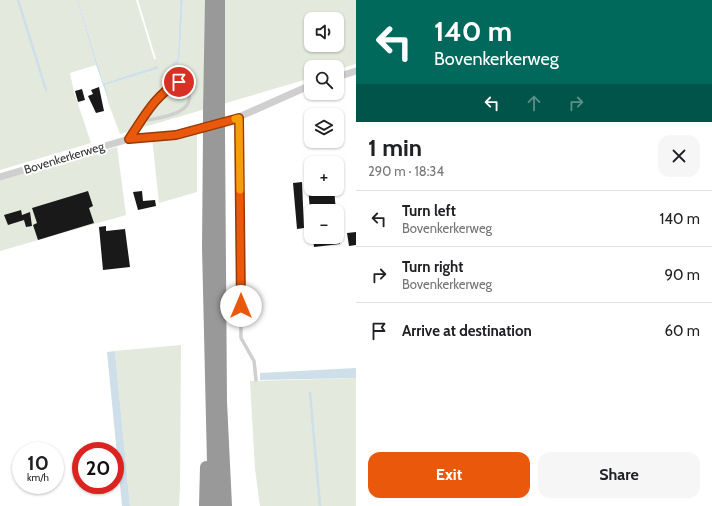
<!DOCTYPE html>
<html lang="en">
<head>
<meta charset="utf-8">
<style>
  body { margin:0; font-family:Cabin,sans-serif; background:#f6f6f6; color:#202124; height:100vh; display:flex; flex-direction:column; font-size:15px; white-space:nowrap }
  * { box-sizing:border-box; margin:0 }
  p { font-size:13px; color:#757577 }
  .icon { flex:none; width:22px; height:22px; fill:none; stroke:currentColor; stroke-width:2; stroke-linecap:round; stroke-linejoin:round }
  .map { position:relative; flex:1; overflow:hidden }
  .side { display:flex; flex-direction:column; background:#fff; width:356px }
  .side>* { flex:none }
  .guide { background:#00695c; color:#fff; overflow:hidden }
  .buttons { position:absolute; left:304px; top:12px; display:grid; gap:8px }
  .buttons a { display:grid; place-items:center; width:40px; height:40px; border-radius:8px; background:#fff; box-shadow:0 1px 3px #0004; font-size:20px }
  .speed { position:absolute; left:12px; top:442px; display:flex; gap:8px; font-size:20px; font-weight:700; text-align:center }
  .speed>* { display:grid; place-content:center; width:52px; height:52px; border-radius:50%; background:#fff; box-shadow:0 1px 3px #0004; line-height:1 }
  .speed small { font-size:10px; font-weight:400 }
  .speed .limit { border:6px solid #d22; background:#fff; color:#111 }
  .pin { position:absolute; display:grid; place-items:center; width:34px; height:34px; color:#fff; margin:-17px; border:2px solid #fff; border-radius:50%; box-shadow:0 1px 4px #0007 }
  .me { position:absolute; width:44px; margin:-22px; rotate:0deg; stroke-linejoin:round; filter:drop-shadow(0 0 3px #0008) }
  .turn { display:flex; align-items:center; gap:14px; height:84px; padding:0 12px; font-size:18px }
  .turn .icon { width:52px; height:52px; stroke-width:2.5 }
  .turn b { display:block; font-size:28px; line-height:34px }
  .lanes { display:flex; align-items:center; height:38px; padding:0 12px; background:#0003; justify-content:center; gap:20px; direction:ltr }
  .lanes .off { opacity:.35 }
  .round { display:grid; place-items:center; flex:none; width:42px; height:42px; border-radius:12px; background:#f6f6f6 }
  .headline { display:flex; align-items:center; justify-content:space-between; height:68px; padding:0 12px }
  h1 { font-size:24px; font-weight:700; line-height:30px }
  .primary-button { display:flex; gap:8px; margin-top:auto; padding:8px 12px }
  .primary-button a { flex:1; height:46px; border-radius:12px; background:#ea580c; color:#fff; font-size:16px; font-weight:700; line-height:46px; text-align:center }
  .primary-button a+a { background:#f6f6f6; color:#202124 }
  ul { padding:0; list-style:none }
  li { display:flex; align-items:center; gap:12px; height:56px; padding:0 12px; border-top:1px solid #e0e0e0 }
  li div { flex:1 }
  li b { display:block; font-size:15px }
  li em { font-style:normal }
  main { display:flex; flex:1; min-height:0 }
  .map>svg:first-child { display:block }
  .green { fill:#e3e9dc; fill-rule:evenodd }
  .water { fill:#cedfe9 }
  .lines { fill:none; stroke-linecap:round; stroke-linejoin:round }
  .stream { stroke:#cedfe9; stroke-width:2.5 }
  .building { fill:#191919 }
  .lane { stroke:#cfcfcf; stroke-width:3.5 }
  .street { stroke:#cfcfcf; stroke-width:7 }
  .highway { stroke:#999; stroke-width:12 }
  .highway-bridge { stroke:#999; stroke-width:12 }
  .route-casing { stroke:#983908; stroke-width:10 }
  .route { stroke:#ea580c; stroke-width:7 }
  .slow { stroke:#f59e0b; stroke-width:7 }
  .labels { text-anchor:middle; stroke-width:4; stroke-linejoin:round; paint-order:stroke }
  .street-label { font-size:12px; fill:#323232; stroke:#fff }
</style>
</head>
<body>
<main>
<div class="map">
<svg width="356" height="506" viewBox="0 0 356 506">
  <rect width="100%" height="100%" fill="#fff"/>
  <path class="green" d="M0 0H77L96 65 70 73 74 92 91 143 0 170Z
    M78 0H136L154 59H156L138 0H180L178 55 177 60 171 64H178L180 55 183 0H356V64L337 70V67H311V78L120 134 108 102 105 85 158 69V67L105 83 103 82ZM311 19H337V45H311Z
    M197 124V192L159 203 152 137Z
    M117 147 126 215 0 251V180Z
    M181 345 180 488 179 506H130L115 351Z
    M356 378V506H260L255 469 250 381Z"/>
  <path class="water" d="M77 0H78L103 82 105 83 158 66V69L105 85 109 102 96 65Z
    M180 0H183L180 55 178 64 172 65 171 64 177 60 178 55Z
    M115 351 130 506H122L107 352Z
    M356 368V378L260 380V373Z"/>
  <g class="lines">
    <path class="stream" d="M18 0 46 90
      M310 393 320 506"/>
  </g>
  <path class="building" d="M99 87 104 111 96 113 88 96 93 94 91 90Z
    M82 89 85 100 78 102 75 91Z
    M302 182 304 228 297 229 293 183Z
    M311 185V189L314 190 334 189 336 211H310L308 186Z
    M88 191 93 206 89 208 94 223 38 240 33 225 37 223 32 208Z
    M142 191 143 201 155 200 156 206 138 210 133 192Z
    M21 210 22 215 30 212 32 226 26 227 24 220 8 225 4 215Z
    M106 226V231L125 229 130 267 103 270 99 227Z
    M337 229 340 244 314 247 313 237H337Z
    M356 232V245L349 246 347 233Z"/>
  <g class="lines">
    <path class="lane" d="M239 118 241 338 254 361 256 380
      M141 121C161 118 206 113 183 82L179 83"/>
    <path class="street" d="M337 77 356 71
      M129 139C144 117 155 95 179 83
      M0 177 129 139 176 135 230 121 311 85"/>
    <path class="highway" d="M219 110V0
      M209 113 211 0
      M219 131 221 402 226 506
      M209 134 208 247 214 506
      M205 506 206 467"/>
    <path class="highway-bridge" d="M219 110V131
      M209 134V113"/>
  </g>
  <g class="lines">
    <defs>
      <path id="route" d="M179 82C155 95 144 117 129 139L176 135 239 118 241 306"/>
    </defs>
    <use href="#route" class="route-casing"/>
    <use href="#route" class="route"/>
    <path class="slow" d="M235 119 239 118 240 190"/>
  </g>
  <g class="labels">
    <g class="street-label">
      <text transform="translate(64 158) rotate(-17)" y="4">Bovenkerkerweg</text>
    </g>
  </g>
</svg>
<div class="buttons">
<a><svg class="icon" aria-label="sound" viewBox="0 0 24 24"><path d="M4 9h4l5-4v14l-5-4H4zM17 9q2 3 0 6"/></svg></a>
<a><svg class="icon" aria-label="search" viewBox="0 0 24 24"><circle cx="10" cy="10" r="6"/><path d="M15 15l6 6"/></svg></a>
<a><svg class="icon" aria-label="layers" viewBox="0 0 24 24"><path d="M12 4l9 5-9 5-9-5zM3 14l9 5 9-5"/></svg></a>
<a>+</a>
<a>−</a>
</div>
<div class="speed"><div>10<small>km/h</small></div><div class="limit">20</div></div>
<div class="pin" style="left:179px;top:82px;background:#d93025"><svg class="icon" aria-label="arrive" viewBox="0 0 24 24"><path d="M6 21V4h12l-3 4 3 4H6"/></svg></div>
<svg class="me" style="left:241px;top:306px" viewBox="-20 -20 40 40"><circle r="19" fill="#fff"/><path d="M0-13L10 11 0 6-10 11z" fill="#ea580c"/></svg>
</div>
<section class="side">
<div class="guide">
<div class="turn"><svg class="icon" aria-label="left" viewBox="0 0 24 24"><path d="M17 20v-9H6M10 6l-5 5 5 5"/></svg><div><b>140 m</b>Bovenkerkerweg</div></div>
<div class="lanes"><svg class="icon" aria-label="left" viewBox="0 0 24 24"><path d="M17 20v-9H6M10 6l-5 5 5 5"/></svg><svg class="icon off" aria-label="ahead" viewBox="0 0 24 24"><path d="M12 20V5M6 11l6-6 6 6"/></svg><svg class="icon off" aria-label="right" viewBox="0 0 24 24"><path d="M7 20v-9h11M14 6l5 5-5 5"/></svg></div>
</div>
<div class="headline"><div><h1>1 min</h1><p>290 m · 18:34</p></div><a class="round"><svg class="icon" aria-label="close" viewBox="0 0 24 24"><path d="M6 6l12 12M18 6L6 18"/></svg></a></div>
<ul>
<li><svg class="icon" aria-label="left" viewBox="0 0 24 24"><path d="M17 20v-9H6M10 6l-5 5 5 5"/></svg><div><b>Turn left</b><p>Bovenkerkerweg</p></div><em>140 m</em></li>
<li><svg class="icon" aria-label="right" viewBox="0 0 24 24"><path d="M7 20v-9h11M14 6l5 5-5 5"/></svg><div><b>Turn right</b><p>Bovenkerkerweg</p></div><em>90 m</em></li>
<li><svg class="icon" aria-label="arrive" viewBox="0 0 24 24"><path d="M6 21V4h12l-3 4 3 4H6"/></svg><div><b>Arrive at destination</b></div><em>60 m</em></li>
</ul>
<div class="primary-button"><a>Exit</a><a>Share</a></div>
</section>
</main>
</body>
</html>
